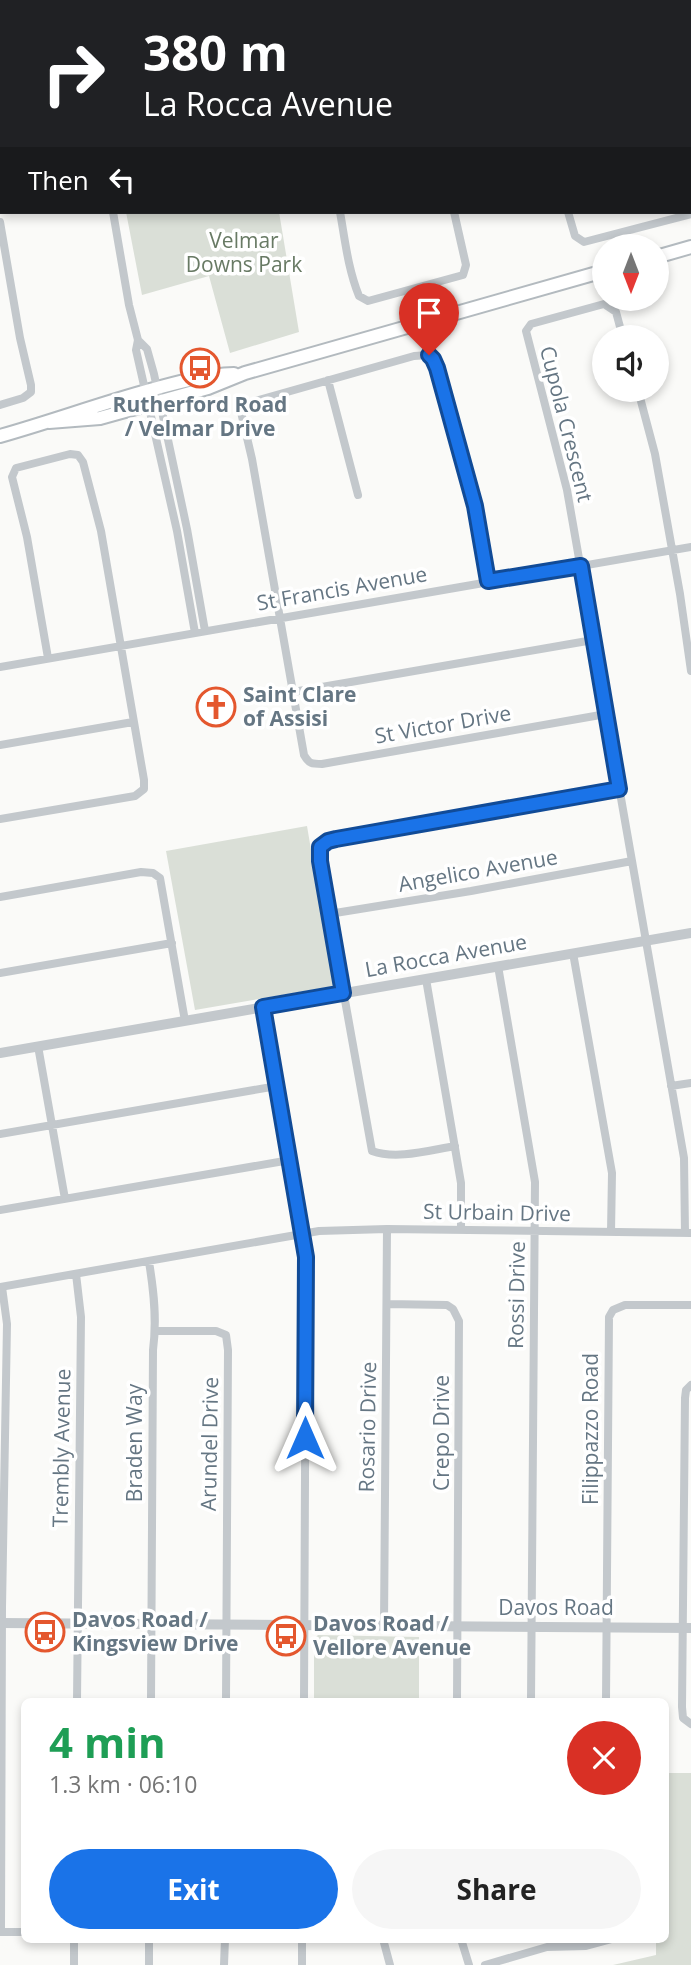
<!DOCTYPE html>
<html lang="en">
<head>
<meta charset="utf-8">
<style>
  body { margin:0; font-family:"Open Sans",sans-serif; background:#f6f6f6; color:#222; height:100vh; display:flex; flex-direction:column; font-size:26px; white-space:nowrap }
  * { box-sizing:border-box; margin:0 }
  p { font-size:23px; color:#767676 }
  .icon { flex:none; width:38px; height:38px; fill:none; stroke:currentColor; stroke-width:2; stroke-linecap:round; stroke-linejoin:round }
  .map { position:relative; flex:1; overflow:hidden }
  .sheet { position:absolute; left:21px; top:1698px; width:648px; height:245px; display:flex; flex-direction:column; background:#fff; border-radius:10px; box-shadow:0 4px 10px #0003 }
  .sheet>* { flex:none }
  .hud { position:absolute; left:0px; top:0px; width:691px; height:214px; box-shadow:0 4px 10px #0003; background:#202124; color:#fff; overflow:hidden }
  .needle { width:46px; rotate:180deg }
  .buttons { position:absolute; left:592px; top:234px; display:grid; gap:14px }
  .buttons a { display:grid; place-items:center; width:77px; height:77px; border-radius:50%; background:#fff; box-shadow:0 4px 10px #0003; font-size:35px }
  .pin { position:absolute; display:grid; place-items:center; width:60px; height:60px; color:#fff; margin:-72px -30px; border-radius:50% 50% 50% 0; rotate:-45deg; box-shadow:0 0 7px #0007 }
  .pin .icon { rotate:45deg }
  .me { position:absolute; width:77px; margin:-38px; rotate:0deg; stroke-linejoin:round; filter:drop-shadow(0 0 5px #0008) }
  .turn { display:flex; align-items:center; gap:24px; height:147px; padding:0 28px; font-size:32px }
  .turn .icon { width:91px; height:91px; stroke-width:2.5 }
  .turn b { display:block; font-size:49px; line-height:60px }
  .then { display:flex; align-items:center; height:66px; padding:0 28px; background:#0003; gap:14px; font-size:26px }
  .round { display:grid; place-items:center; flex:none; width:74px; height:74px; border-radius:37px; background:#f6f6f6 }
  .headline { display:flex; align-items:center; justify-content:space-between; height:119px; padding:0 28px }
  h1 { font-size:42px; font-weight:700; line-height:52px; color:#1e9e55 }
  .cta { display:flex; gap:14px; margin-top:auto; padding:14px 28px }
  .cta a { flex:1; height:80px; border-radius:42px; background:#1a73e8; color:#fff; font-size:28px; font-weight:700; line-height:80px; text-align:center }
  .cta a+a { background:#f6f6f6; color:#222 }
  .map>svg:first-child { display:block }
  .green { fill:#dadfd7 }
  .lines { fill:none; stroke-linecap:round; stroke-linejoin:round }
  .secondary-casing { stroke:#b3babf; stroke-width:16 }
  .minor { stroke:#c3c8cc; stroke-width:8 }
  .tertiary { stroke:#c3c8cc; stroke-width:10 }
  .secondary { stroke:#fff; stroke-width:12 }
  .route-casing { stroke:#114b97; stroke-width:18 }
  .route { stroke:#1a73e8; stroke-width:12 }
  .labels { text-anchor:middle; stroke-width:7; stroke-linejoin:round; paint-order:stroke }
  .park-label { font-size:21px; fill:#687a64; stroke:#fff }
  .poi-label { font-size:21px; font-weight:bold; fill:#657683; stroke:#fff; text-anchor:start }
  .street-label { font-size:21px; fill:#657683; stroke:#fff }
</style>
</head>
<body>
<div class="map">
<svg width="691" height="1965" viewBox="0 0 691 1965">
  <rect width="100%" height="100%" fill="#fafaf8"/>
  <path class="green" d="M126 212H279L299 332 230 353 209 276 142 295Z
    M307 826 334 986 195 1010 166 851Z
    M318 1635 419 1637V1701H314V1639Z
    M665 1773H691V1965H613L656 1955V1939H665Z"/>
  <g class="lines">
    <defs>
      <path id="secondary" d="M656 257 691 247
        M49 422 100 418 208 388 245 373 604 271
        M0 436C50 422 99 404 150 390 179 382 205 375 234 374"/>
    </defs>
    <use href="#secondary" class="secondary-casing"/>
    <path class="minor" d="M77 0V2
      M191 0V2
      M304 0V2
      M418 0V2
      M531 0V2
      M645 0 646 2
      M113 212 129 305 138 340 136 350 177 531 195 633
      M340 212C345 240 348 269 359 296L368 301 463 275 466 265 454 212
      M568 212 575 236 584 242 691 214
      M0 222 20 338 31 385V392L23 398 0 405
      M623 338 616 312 604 304 531 324 526 331 567 490 632 861 684 1158 685 1233
      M138 340 147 349 154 374 187 529 205 631
      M328 380 358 495
      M638 390 655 454 680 594 691 671
      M488 581 475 506 437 368 434 359 429 355 414 356 248 403 242 406 241 412 252 459 304 755C309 764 312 764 322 764L606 714
      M0 667 691 547
      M293 692 593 640
      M0 745 133 722
      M0 819 135 796 144 789V780L101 531 83 462 78 455 70 454 16 468 12 477 27 537 48 658
      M0 897 141 872 153 873 160 878 185 1021
      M329 914 471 891 632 861
      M573 953 612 1173 611 1232
      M498 966 535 1182 531 1701
      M0 973 172 943
      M426 979 461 1183V1230
      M263 1007 306 1257 304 1701
      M38 1046 65 1199
      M671 1086 691 1083
      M0 1134 277 1086
      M455 1146C430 1150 397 1160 372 1151L320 861V847L328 841 336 839 619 789
      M0 1210 290 1160
      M149 1262C154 1292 157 1320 153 1350L151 1701
      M76 1274 81 1317 77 1701
      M0 1287 319 1231 387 1229 691 1233
      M387 1304 447 1305 453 1309 459 1321 457 1701
      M155 1331H216L226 1335 228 1350 226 1701
      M691 1385 686 1390 685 1398 682 1707 683 1718 691 1724
      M384 1626 387 1229
      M606 1701 609 1317 613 1310 625 1305H691
      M0 1932H24
      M1 1932 2 1607 7 1324 2 1287
      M74 1939V1965
      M383 1939 390 1965
      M461 1939 469 1965
      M149 1965V1939
      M224 1965 225 1939
      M302 1965V1939
      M485 1965 547 1947 586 1946 612 1939"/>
    <path class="tertiary" d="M0 1053 691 933
      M0 1623 691 1628"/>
    <use href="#secondary" class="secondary"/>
  </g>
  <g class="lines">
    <defs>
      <path id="route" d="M305 1438 306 1257 263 1007 343 993 320 861V847L328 841 336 839 619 789 581 566 488 581 475 506 437 368 433 359 429 355"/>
    </defs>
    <use href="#route" class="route-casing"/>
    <use href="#route" class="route"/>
  </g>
  <defs>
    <symbol id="bus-ring" viewBox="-11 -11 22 22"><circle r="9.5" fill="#fff" stroke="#e4572e" stroke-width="1.5"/><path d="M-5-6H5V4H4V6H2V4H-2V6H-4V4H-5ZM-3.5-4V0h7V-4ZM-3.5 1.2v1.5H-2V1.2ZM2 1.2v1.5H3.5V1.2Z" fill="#e4572e"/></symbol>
    <symbol id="church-ring" viewBox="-11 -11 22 22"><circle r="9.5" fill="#fff" stroke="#e4572e" stroke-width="1.5"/><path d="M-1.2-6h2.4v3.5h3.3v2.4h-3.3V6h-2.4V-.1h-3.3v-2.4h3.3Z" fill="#e4572e"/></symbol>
  </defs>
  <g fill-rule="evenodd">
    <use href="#bus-ring" x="178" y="346" width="44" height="44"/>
    <use href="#church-ring" x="194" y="685" width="44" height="44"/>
    <use href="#bus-ring" x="23" y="1610" width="44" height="44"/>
    <use href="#bus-ring" x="264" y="1614" width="44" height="44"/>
  </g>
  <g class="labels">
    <g class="park-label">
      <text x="244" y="248">Velmar<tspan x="244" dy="24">Downs Park</tspan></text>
    </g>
    <g class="poi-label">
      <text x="200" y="412" text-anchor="middle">Rutherford Road<tspan x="200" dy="24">/ Velmar Drive</tspan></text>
      <text x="243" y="702">Saint Clare<tspan x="243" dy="24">of Assisi</tspan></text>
      <text x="72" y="1627">Davos Road /<tspan x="72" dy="24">Kingsview Drive</tspan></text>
      <text x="313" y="1631">Davos Road /<tspan x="313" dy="24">Vellore Avenue</tspan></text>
    </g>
    <g class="street-label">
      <text transform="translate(566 424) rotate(76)" y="7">Cupola Crescent</text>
      <text transform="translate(342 589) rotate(-10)" y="7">St Francis Avenue</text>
      <text transform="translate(443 725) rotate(-10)" y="7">St Victor Drive</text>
      <text transform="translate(478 871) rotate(-10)" y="7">Angelico Avenue</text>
      <text transform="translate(446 956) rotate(-10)" y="7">La Rocca Avenue</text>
      <text transform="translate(497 1213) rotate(1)" y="7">St Urbain Drive</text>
      <text transform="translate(517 1295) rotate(-89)" y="7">Rossi Drive</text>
      <text transform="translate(368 1427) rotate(-89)" y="7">Rosario Drive</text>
      <text transform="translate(591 1429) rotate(-90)" y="7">Filippazzo Road</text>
      <text transform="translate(442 1433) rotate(-90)" y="7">Crepo Drive</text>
      <text transform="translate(135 1443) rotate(-90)" y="7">Braden Way</text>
      <text transform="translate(210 1444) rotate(-89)" y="7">Arundel Drive</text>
      <text transform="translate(62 1448) rotate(-89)" y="7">Trembly Avenue</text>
      <text x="556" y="1615">Davos Road</text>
    </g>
  </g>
</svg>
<div class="buttons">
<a><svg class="needle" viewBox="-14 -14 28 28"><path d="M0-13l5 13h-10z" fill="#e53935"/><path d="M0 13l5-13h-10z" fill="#767676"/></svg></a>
<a><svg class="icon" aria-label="sound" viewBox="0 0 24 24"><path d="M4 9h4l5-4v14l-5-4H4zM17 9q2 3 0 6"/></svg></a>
</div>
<div class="pin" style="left:429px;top:355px;background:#d93025"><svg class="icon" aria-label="arrive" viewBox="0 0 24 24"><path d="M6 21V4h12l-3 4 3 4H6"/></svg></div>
<svg class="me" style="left:305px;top:1438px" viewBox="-20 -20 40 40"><path d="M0-17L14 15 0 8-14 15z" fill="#1a73e8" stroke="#fff" stroke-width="4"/></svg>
<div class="hud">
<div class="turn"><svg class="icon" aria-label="right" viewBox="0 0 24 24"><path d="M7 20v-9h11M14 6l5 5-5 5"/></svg><div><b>380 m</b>La Rocca Avenue</div></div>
<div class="then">Then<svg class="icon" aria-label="left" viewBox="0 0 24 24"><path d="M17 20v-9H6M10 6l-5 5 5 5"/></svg></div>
</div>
<section class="sheet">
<div class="headline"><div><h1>4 min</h1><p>1.3 km · 06:10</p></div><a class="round" style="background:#d93025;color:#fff"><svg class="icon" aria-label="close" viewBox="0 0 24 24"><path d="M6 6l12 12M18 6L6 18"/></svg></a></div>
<div class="cta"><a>Exit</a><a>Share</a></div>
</section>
</div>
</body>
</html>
